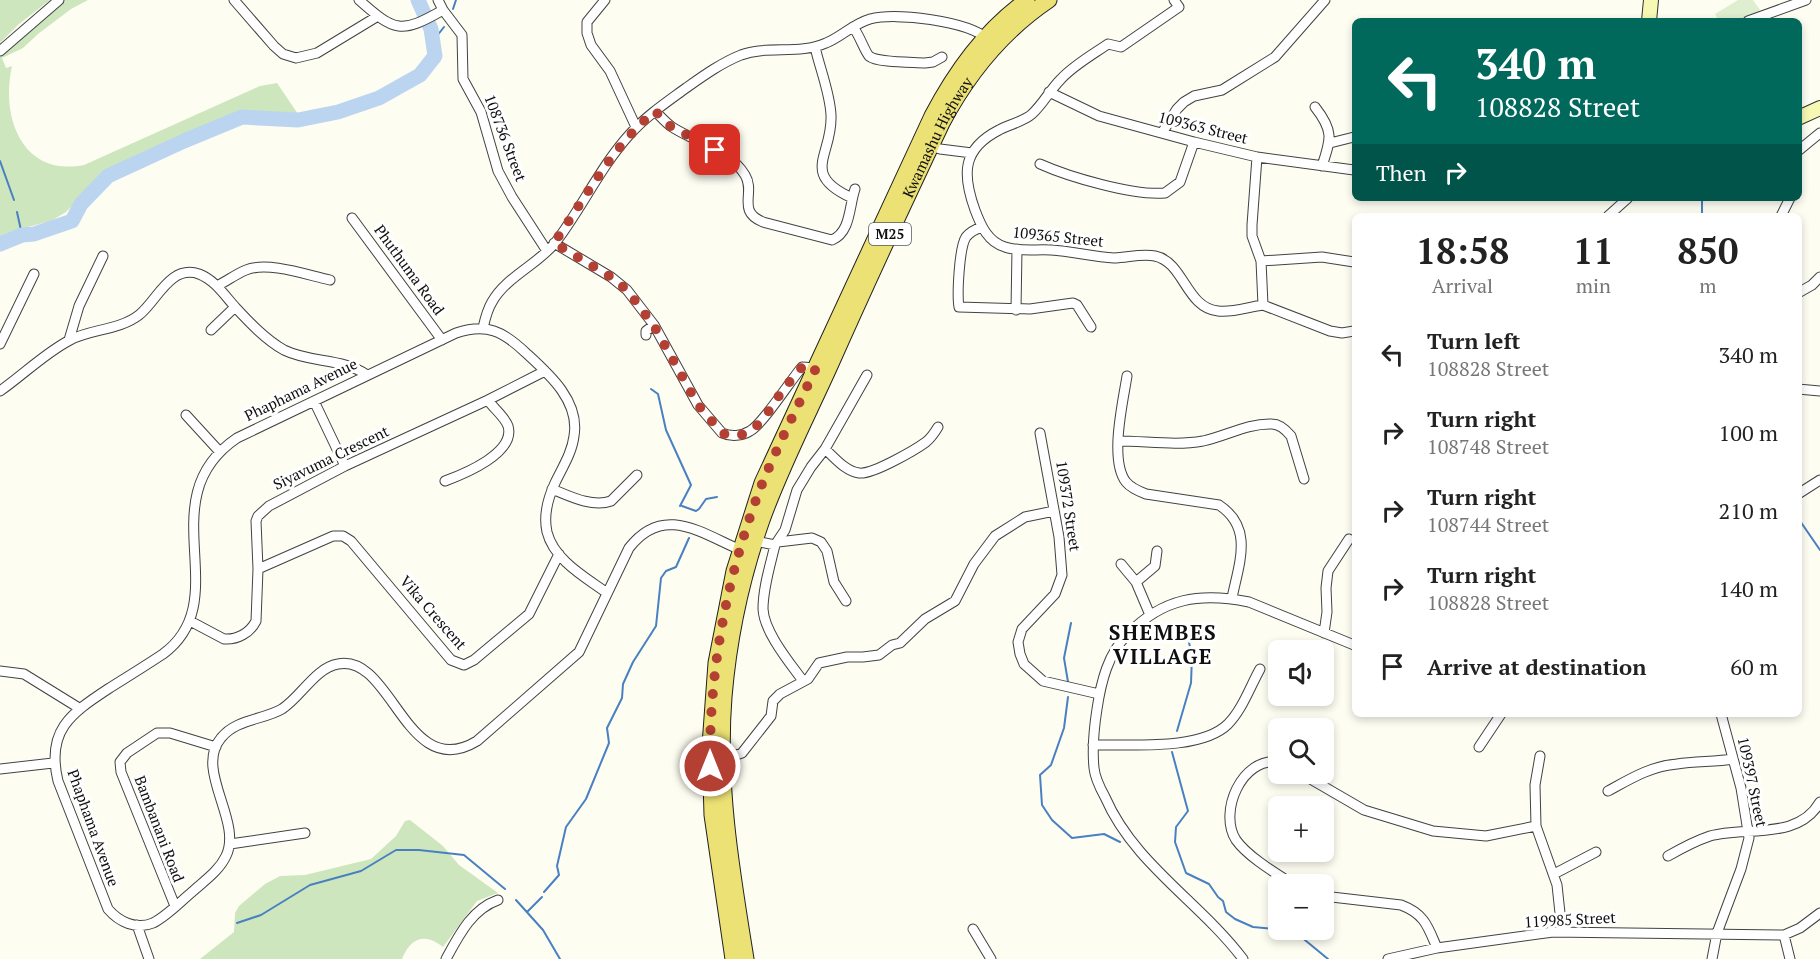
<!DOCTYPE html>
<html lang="en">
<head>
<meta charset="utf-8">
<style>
  body { margin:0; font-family:"PT Serif",serif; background:#f6f6f6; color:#222; height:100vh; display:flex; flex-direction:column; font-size:22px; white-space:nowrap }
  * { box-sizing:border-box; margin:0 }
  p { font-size:20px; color:#767676 }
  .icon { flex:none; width:33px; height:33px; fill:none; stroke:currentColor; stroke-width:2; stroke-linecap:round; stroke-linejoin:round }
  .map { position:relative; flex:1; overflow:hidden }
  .sheet { position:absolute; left:1352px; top:213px; width:450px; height:504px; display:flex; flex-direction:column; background:#fff; border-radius:9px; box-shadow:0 3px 9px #0003 }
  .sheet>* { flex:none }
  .top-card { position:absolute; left:1352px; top:18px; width:450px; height:183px; border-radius:9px; box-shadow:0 3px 9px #0003; background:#00695c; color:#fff; overflow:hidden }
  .fabs { position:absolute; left:1268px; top:640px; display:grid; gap:12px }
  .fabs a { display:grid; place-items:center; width:66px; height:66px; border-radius:9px; background:#fff; box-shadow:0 3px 9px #0003; font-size:30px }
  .pin { position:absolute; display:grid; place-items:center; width:51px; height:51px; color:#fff; margin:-26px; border-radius:12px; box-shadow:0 3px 9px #0006 }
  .me { position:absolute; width:66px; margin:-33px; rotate:0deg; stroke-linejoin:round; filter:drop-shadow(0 0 4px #0008) }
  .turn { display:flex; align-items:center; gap:21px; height:126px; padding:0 24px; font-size:27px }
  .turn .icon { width:78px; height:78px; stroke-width:2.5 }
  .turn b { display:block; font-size:42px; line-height:51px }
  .then { display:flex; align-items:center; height:57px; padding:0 24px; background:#0003; gap:12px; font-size:22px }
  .eta { display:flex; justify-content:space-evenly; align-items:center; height:102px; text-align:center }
  .eta b { font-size:36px; font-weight:800; line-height:42px }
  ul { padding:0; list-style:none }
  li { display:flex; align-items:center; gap:18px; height:78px; padding:0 24px }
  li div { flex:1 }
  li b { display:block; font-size:22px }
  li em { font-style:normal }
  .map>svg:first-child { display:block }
  .green { fill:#cde6be }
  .pitch { fill:#dfeecf }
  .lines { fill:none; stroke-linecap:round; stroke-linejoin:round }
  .stream { stroke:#4980c2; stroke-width:2 }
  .river { stroke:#bbd5f1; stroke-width:15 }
  .street-casing { stroke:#424242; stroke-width:11 }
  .secondary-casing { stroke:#313131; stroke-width:16 }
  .primary-casing { stroke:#202020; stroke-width:17 }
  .street { stroke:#fff; stroke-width:9 }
  .secondary { stroke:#f6f8b3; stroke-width:14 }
  .primary { stroke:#ece174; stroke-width:15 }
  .route { stroke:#b43f33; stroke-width:10; stroke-dasharray:0 18 }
  .labels { text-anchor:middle; stroke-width:6; stroke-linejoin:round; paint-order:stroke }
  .shield { fill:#fff; stroke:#575757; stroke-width:1.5 }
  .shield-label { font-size:14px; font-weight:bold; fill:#0f0f0f }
  .street-label { font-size:15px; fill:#0f0f0f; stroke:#fff }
  .district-label { font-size:21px; font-weight:bold; letter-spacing:1.5px; fill:#0f0f0f; stroke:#fff }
</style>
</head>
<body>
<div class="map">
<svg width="1820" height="959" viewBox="0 0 1820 959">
  <rect width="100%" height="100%" fill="#fefdf2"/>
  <path class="green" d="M0 0H50L19 24 0 43Z
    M65 0H88L71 9 38 34 23 48 2 58 6 68 12 66C0 120 24 177 84 165L260 86 277 83 300 117 240 115 106 172 66 212 51 221 12 231 0 239V55Z
    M410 820 443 846 459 865 498 893 477 901 443 947C425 932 410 938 402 959H200L234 932 235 913 239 906 265 884 280 876 305 875 371 859 396 836 405 821Z"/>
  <path class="pitch" d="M1738 0H1753L1760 10 1742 21H1719L1715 14Z"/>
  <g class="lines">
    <path class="stream" d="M453 9 456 0
      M433 41 444 27
      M0 161 14 200
      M1702 198V216
      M17 212 22 235
      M651 389 658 394 666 430 691 485 680 506
      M682 506 696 511 699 509 706 499 717 497
      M1798 518 1820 550
      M1068 682 1064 658 1071 623
      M1068 697 1064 728 1051 765 1040 775 1042 805 1052 820 1072 838 1104 834 1120 842
      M1177 731 1191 683 1192 656 1188 638 1191 631
      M1172 752 1188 811 1176 827 1175 842 1186 873 1209 884 1218 897 1223 901 1226 912 1235 919 1253 927 1294 931 1328 959
      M544 892 559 875 557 866 566 827 586 799 609 743 607 728 622 698 623 684 633 662 656 626 661 578 666 571 676 567 689 538
      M516 900 543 930 560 959
      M527 912 542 897
      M237 923 261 915 310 885 361 871 396 850H419L464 855 505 889"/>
    <path class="river" d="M0 244 22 235 34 234 72 221 81 204 108 176 184 141 242 117 298 120 338 112 379 98 420 75 435 56 431 29 418 0"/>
    <defs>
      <path id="street" d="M234 0 274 46 283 54 296 58 317 53 378 16
        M359 0C395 32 401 34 443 10
        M438 0 443 10 462 35 463 79 481 112 498 171 512 197 547 251
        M605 0 587 22V33L591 45 610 71 636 127
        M1174 0 1179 7 1121 47 1108 44C1092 55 1074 65 1061 79 1050 90 1043 104 1032 114 1023 122 1010 124 999 130 962 149 962 174 975 210 981 226 988 242 1005 247 1019 252 1036 249 1051 250 1072 251 1093 257 1114 258 1127 258 1141 253 1155 256 1184 262 1186 308 1218 311 1232 313 1248 307 1263 305
        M1748 21 1806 0
        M853 27C859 34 865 52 869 56 877 63 913 62 925 63L933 62 942 57
        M815 47C820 69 830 93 831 115 833 155 799 174 852 198
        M0 51 59 0
        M1049 92 1099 116 1194 142 1257 157 1354 170
        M1315 107C1334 131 1331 139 1322 166
        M655 111C660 116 666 123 672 127 695 142 730 150 745 175 756 193 736 211 763 222L832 240C851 232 849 206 855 189
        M1162 133 1177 109 1184 102 1194 96 1222 90 1275 57 1325 0
        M1330 143 1354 137
        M927 145 940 149 972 153
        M1798 151 1820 133
        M1257 157 1252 225V236L1261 261 1263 305 1330 331 1342 333 1354 331
        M1040 164C1069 177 1134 196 1165 193L1180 182 1194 142
        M1608 216 1628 198
        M1781 216 1790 198
        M352 218 442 340
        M982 227C976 229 970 232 966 237 959 248 957 295 959 307L1030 309 1073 303 1077 305 1091 327
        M554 243 611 277 627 290 654 325 698 405 722 433C731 437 742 436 750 431 763 424 790 381 802 367L816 368
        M1261 261 1322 257 1354 262
        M217 286C227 281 236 274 246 270 268 261 307 275 330 280
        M1798 293 1812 285 1820 277
        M1016 310 1017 249
        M483 328C485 319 487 310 492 302 506 277 537 265 555 243 582 208 600 167 630 134 646 116 667 102 686 88 703 76 721 63 741 55 768 45 799 55 826 43 841 37 853 24 870 19 896 12 967 21 988 39
        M211 330 235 307
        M646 335V331L654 325
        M69 340 79 306 103 256
        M0 344 34 274
        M1127 376C1123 402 1109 460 1126 482 1131 488 1138 491 1146 494L1219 505C1254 528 1239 563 1232 598
        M1798 389 1820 391
        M0 391C23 375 45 353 70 340 91 329 120 330 139 315 157 301 170 264 199 274 215 280 225 296 236 308 250 323 266 340 284 350 310 363 343 358 367 375
        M314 401 345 466
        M186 415 219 451
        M1040 433 1059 537 1062 575 1055 594 1022 629 1018 642 1020 654 1024 664 1043 681 1099 694
        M1118 441C1146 441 1176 446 1203 441 1226 436 1248 423 1272 424 1280 424 1286 430 1291 436L1304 479
        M825 449C835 458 845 471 859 473 872 475 915 450 926 442 931 438 935 432 938 427
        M445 481C464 474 516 453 508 426 505 417 493 408 488 400
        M552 489C569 496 593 508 611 501L637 475
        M1798 494 1820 480
        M755 541 775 545 785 530 797 490 811 467 825 449 867 375
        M778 542 812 538 821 542 827 551 834 582 846 601
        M775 545C770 566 763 588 763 609 764 632 790 663 803 681
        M1121 564 1136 582 1150 615
        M258 569 333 536H343L351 541 451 660 464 665 474 660 529 614 559 554
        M1136 582 1155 566 1157 551
        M607 593C585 577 554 560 547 532 543 514 548 498 555 483 562 468 572 453 574 436 580 401 549 374 526 353 503 331 487 323 456 333L237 438C147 499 238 599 163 654 145 666 127 677 108 689 70 714 46 731 58 781L108 909C119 922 136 930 153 923 167 916 180 902 192 892 204 881 219 871 226 856 243 821 194 770 221 738 236 719 263 720 282 709 301 697 315 668 338 664 392 653 406 784 477 741L579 652 629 548C664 503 702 534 743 551
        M190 621 224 639C237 640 250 633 256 621L258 569 256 521 258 516 269 506 345 466 488 400 545 371
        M1324 633 1327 612 1326 588 1328 571 1349 539
        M0 671 24 674 79 708
        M1093 745C1129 744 1201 751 1228 724 1242 710 1250 687 1260 669
        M1479 747 1501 714
        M736 755 742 753 771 716 773 701 780 694 808 679 819 663 847 657H863L879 655 892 645 900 643 925 619 955 601 974 564 995 536 1025 517 1054 511
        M1540 756 1535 785 1536 826 1557 885 1562 932
        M1278 762C1242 757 1218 812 1236 840 1248 857 1277 874 1294 885
        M0 769 53 763
        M1302 774 1364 810 1433 831 1486 836 1536 826
        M1608 791C1630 779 1651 766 1677 764 1696 761 1715 762 1733 759
        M230 844 305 833
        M1668 856C1682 848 1695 841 1710 836 1745 826 1798 841 1820 802
        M1554 874 1596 852
        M1323 896 1401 905C1425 914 1428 927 1437 948
        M175 906 121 772 120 762 127 753 157 733H170L216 747
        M137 925 149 959
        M973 929 991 959
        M1784 935 1790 959
        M446 959C459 935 472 909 498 900
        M1243 959C1200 902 1134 864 1105 797 1100 788 1095 778 1094 768 1092 748 1094 728 1097 709 1101 682 1108 653 1128 634 1163 598 1200 592 1249 602L1354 645
        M1388 959 1437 948 1553 932 1784 935 1800 928 1820 913
        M1712 959 1717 933 1741 869 1749 838 1741 788 1721 714"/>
      <path id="secondary" d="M1649 21 1651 0
        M1798 118 1820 108"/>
      <g id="primary">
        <path d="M733 959 712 815 710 745 716 663 734 571 762 483 932 116C955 72 986 29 1027 0"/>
        <path id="s1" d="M746 959C732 872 717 786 724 697 729 637 742 577 762 520 781 467 807 417 830 366 866 285 904 203 942 123 968 74 1003 31 1049 0"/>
      </g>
    </defs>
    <use href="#street" class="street-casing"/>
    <use href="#secondary" class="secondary-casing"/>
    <use href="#primary" class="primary-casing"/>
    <use href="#street" class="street"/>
    <use href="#secondary" class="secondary"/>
    <use href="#primary" class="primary"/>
  </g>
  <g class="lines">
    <path class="route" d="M710 766C709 670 727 574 762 484 778 445 798 406 816 368L802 367C796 375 789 382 783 390 769 409 753 446 722 433L698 405 654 326 627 290 611 277 554 243C586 197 612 147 655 111L670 126 715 150"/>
  </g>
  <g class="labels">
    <rect class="shield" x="869" y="223" width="42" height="22" rx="4.5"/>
    <g class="shield-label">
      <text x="890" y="239">M25</text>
    </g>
    <g class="street-label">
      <text transform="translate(1203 128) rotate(14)" y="5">109363 Street</text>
      <text transform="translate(505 138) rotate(69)" y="5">108736 Street</text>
      <text dy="5" stroke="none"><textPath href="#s1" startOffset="866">Kwamashu Highway</textPath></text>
      <text transform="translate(1058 237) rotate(6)" y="5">109365 Street</text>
      <text transform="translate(409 270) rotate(54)" y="5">Phuthuma Road</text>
      <text transform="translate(301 390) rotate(-26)" y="5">Phaphama Avenue</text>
      <text transform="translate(331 458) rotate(-26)" y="5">Siyavuma Crescent</text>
      <text transform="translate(1068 506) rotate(81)" y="5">109372 Street</text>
      <text transform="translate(433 613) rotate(49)" y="5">Vika Crescent</text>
      <text transform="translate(1752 782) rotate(78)" y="5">109397 Street</text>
      <text transform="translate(93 828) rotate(70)" y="5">Phaphama Avenue</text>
      <text transform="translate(159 829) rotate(69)" y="5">Bambanani Road</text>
      <text transform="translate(1570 920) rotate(-3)" y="5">119985 Street</text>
    </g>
    <g class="district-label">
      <text x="1163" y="640">SHEMBES<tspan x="1163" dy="24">VILLAGE</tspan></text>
    </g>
  </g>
</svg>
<div class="fabs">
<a><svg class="icon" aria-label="sound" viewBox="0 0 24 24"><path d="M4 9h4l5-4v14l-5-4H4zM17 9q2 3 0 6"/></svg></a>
<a><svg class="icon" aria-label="search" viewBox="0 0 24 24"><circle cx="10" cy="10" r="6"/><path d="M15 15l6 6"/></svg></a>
<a>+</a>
<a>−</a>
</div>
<div class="pin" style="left:715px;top:150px;background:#d93025"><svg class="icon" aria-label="arrive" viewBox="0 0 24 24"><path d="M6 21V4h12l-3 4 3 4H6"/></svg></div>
<svg class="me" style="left:710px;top:766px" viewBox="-20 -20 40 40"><circle r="17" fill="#b43f33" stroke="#fff" stroke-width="3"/><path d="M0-11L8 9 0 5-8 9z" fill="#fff"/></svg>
<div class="top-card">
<div class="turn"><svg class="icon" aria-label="left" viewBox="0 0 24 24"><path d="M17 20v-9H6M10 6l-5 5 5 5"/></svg><div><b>340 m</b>108828 Street</div></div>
<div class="then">Then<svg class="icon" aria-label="right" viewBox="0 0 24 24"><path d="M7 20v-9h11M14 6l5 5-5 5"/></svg></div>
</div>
<section class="sheet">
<div class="eta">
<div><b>18:58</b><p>Arrival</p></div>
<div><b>11</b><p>min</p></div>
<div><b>850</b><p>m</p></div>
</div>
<ul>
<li><svg class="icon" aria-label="left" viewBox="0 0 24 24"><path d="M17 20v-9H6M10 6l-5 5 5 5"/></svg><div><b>Turn left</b><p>108828 Street</p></div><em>340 m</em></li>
<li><svg class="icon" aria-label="right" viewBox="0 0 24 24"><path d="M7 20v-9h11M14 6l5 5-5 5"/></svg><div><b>Turn right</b><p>108748 Street</p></div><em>100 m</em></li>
<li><svg class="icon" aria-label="right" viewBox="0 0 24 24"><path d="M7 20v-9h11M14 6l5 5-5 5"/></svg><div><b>Turn right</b><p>108744 Street</p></div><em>210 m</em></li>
<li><svg class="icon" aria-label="right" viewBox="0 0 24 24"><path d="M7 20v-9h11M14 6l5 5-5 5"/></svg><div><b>Turn right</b><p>108828 Street</p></div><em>140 m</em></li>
<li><svg class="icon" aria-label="arrive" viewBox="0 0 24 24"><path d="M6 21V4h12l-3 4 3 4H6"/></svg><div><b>Arrive at destination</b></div><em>60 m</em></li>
</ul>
</section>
</div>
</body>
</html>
